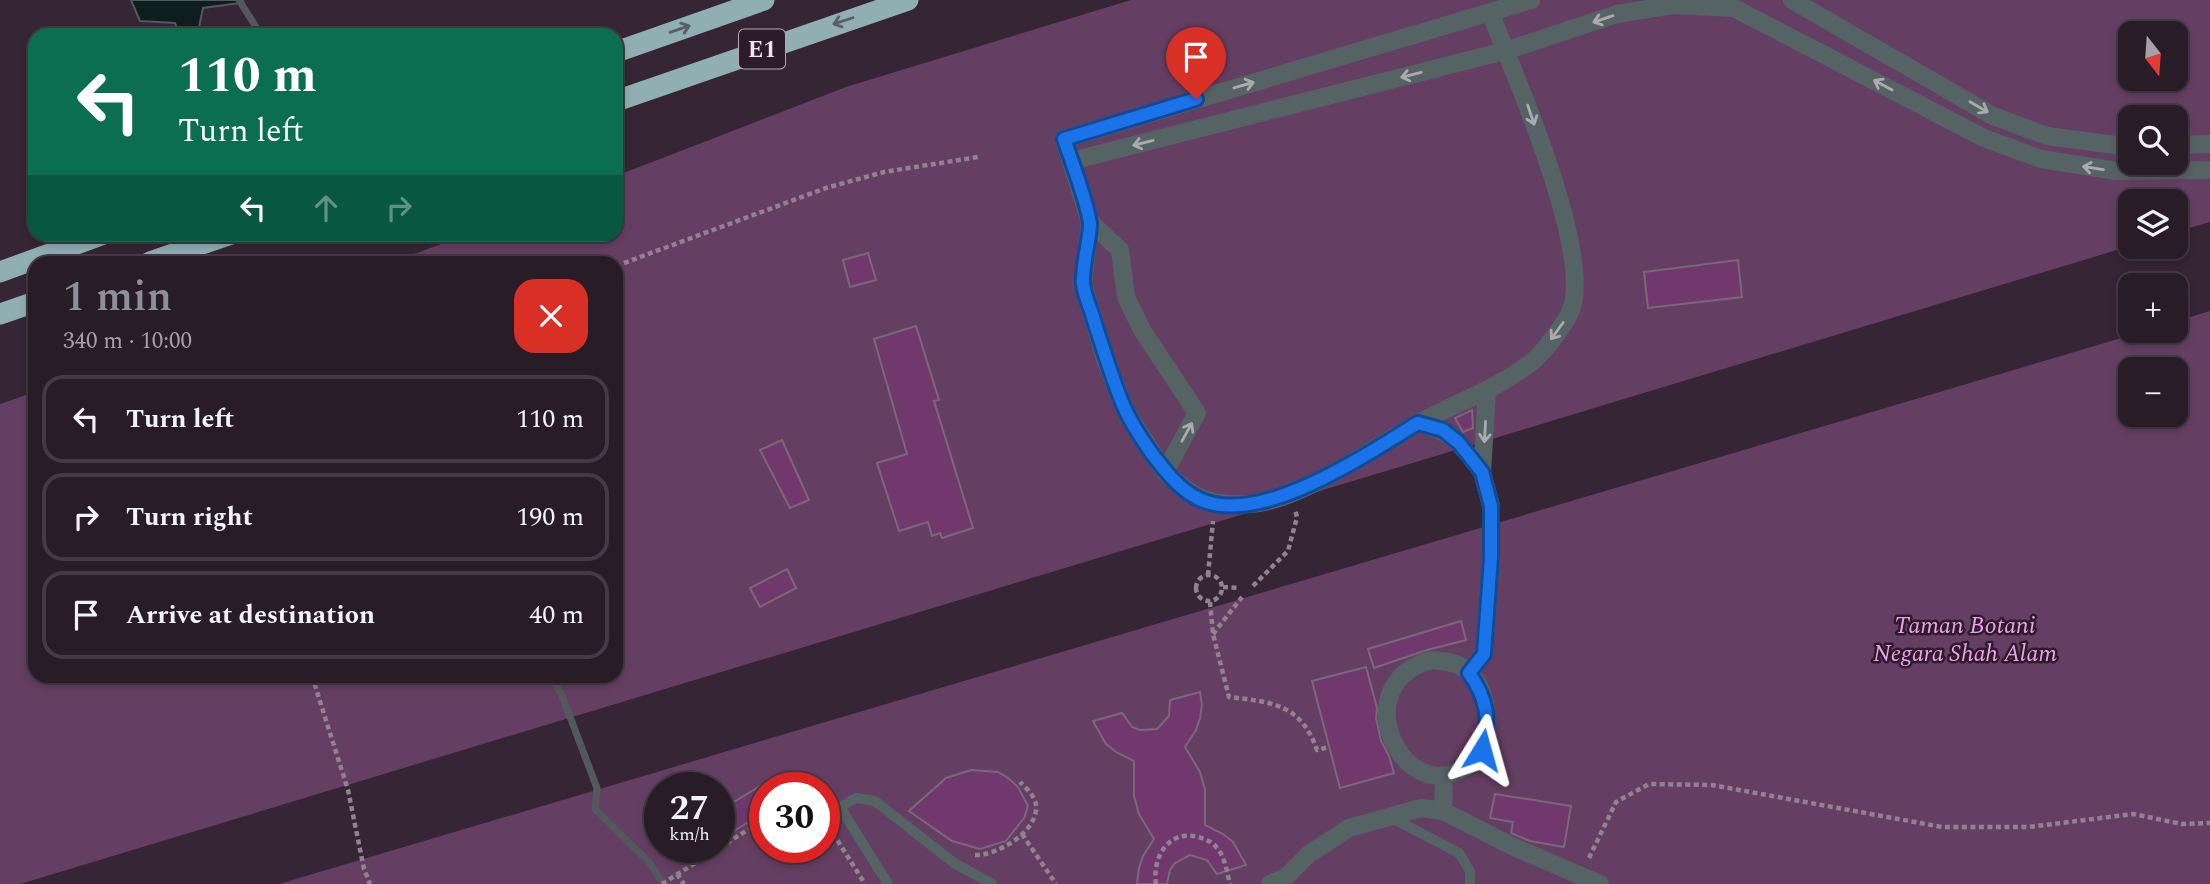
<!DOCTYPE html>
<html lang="en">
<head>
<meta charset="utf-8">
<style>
  body { margin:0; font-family:Spectral,serif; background:#30252f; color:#f1f3f6; height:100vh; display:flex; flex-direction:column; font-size:26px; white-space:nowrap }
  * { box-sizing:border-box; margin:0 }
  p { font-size:23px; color:#a5a1a7 }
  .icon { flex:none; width:38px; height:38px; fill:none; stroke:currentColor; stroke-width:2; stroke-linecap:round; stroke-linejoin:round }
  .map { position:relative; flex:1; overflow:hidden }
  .panel { position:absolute; left:28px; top:256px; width:595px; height:427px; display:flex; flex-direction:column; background:#281c27; border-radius:21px; box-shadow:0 4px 10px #0003,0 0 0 2px #443a44 }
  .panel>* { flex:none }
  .banner { position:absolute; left:28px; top:28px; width:595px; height:214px; border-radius:21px; box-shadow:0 4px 10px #0003,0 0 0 2px #443a44; background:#0b6e4f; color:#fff; overflow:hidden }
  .needle { width:46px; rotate:163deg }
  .fabs { position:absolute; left:2118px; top:21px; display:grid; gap:14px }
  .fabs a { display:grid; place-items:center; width:70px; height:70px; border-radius:14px; background:#281c27; box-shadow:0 4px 10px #0003,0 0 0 2px #443a44; font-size:35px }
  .speed { position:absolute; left:644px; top:772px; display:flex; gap:14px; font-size:35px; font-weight:700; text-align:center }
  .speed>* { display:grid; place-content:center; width:91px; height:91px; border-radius:50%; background:#281c27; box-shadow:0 4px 10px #0003,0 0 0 2px #443a44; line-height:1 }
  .speed small { font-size:18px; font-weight:400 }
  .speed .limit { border:10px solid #d22; background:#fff; color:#111 }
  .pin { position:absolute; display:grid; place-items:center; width:60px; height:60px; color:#fff; margin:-72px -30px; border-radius:50% 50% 50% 0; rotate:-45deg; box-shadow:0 0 7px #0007 }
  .pin .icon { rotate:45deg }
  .me { position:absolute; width:77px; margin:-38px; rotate:8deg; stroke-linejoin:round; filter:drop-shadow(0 0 5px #0008) }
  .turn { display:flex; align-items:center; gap:24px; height:147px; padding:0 35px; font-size:32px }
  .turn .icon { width:91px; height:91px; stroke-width:2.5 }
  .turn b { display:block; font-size:49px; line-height:60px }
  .lanes { display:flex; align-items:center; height:66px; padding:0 35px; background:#0003; justify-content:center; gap:35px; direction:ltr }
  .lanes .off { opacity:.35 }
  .round { display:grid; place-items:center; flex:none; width:74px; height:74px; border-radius:21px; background:#30252f }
  .headline { display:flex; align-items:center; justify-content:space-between; height:119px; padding:0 35px }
  h1 { font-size:42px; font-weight:600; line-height:52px; color:#8c9099 }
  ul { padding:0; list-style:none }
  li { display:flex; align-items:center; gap:21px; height:88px; margin:0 14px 10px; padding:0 21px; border:4px solid #443a44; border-radius:21px }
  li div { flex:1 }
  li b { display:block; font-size:26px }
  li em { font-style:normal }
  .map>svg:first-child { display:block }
  .green { fill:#653f63; fill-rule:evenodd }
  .water { fill:#0e1e1f; stroke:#52595d; stroke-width:2 }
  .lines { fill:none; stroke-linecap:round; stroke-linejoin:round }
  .stream { stroke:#52595d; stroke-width:7 }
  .building { fill:#70386d; stroke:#7a6779; stroke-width:2 }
  .path { stroke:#90828e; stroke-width:4.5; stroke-dasharray:5 3.5; stroke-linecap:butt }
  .lane { stroke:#566364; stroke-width:10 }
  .street { stroke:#566364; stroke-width:18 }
  .highway { stroke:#8fafb3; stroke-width:21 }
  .oneway { stroke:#abaab0 }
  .oneway2 { stroke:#595e68 }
  .route-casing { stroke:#114b97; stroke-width:18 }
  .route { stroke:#1a73e8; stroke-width:12 }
  .labels { text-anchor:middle; stroke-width:5; stroke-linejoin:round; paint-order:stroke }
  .shield { fill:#2c1c2a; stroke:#b5a8b3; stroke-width:2 }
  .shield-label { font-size:23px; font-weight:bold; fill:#f0e4ee }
  .park-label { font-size:24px; font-style:italic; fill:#f19fec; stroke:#2c1c2a }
</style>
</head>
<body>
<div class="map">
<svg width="2210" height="884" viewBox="0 0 2210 884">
  <rect width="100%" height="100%" fill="#362534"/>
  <path class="green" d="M1131 0H2210V222L2175 232V201H2130V246L20 884H0V404L35 392V676H616V262H393L465 235 616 234V176L846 87ZM2130 33H2175V79H2130ZM2130 117H2175V163H2130Z
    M2210 311V884H279L2145 331H2175V322ZM2130 369H2175V415H2130ZM660 788H719V847H660ZM765 788H824V847H765Z"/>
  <path class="water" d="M131 0H243L240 3 203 8 198 32 180 35 175 23 140 21Z"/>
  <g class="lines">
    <path class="stream" d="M239 0 261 35
      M550 676 561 693 597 788 595 809 650 863 660 879"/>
  </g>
  <path class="building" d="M868 253 876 280 850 287 843 260Z
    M1738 260 1742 297 1648 308 1644 272Z
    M916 326 939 400 934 401 973 528 942 538 940 533 932 536 928 522 899 531 877 463 907 454 874 339Z
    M1472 410 1473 428 1463 432 1455 418Z
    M782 440 809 500 790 508 760 450Z
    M787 569 796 588 760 607 750 588Z
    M1461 621 1466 640 1427 650 1374 668 1368 649Z
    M1366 667 1377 708 1376 718 1381 741 1389 756 1394 773 1340 788 1312 681Z
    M1200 692 1202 705 1200 718 1196 730 1185 747 1200 772 1205 790V825L1223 834 1233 842 1246 865 1217 874 1207 860 1190 855 1175 863 1170 870 1167 884H1137L1139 868 1143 856 1154 839 1139 814 1134 796V761L1116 752 1106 744 1093 721 1122 713 1132 727 1140 730 1157 729 1169 716 1170 700Z
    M971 770 998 772 1008 778 1018 787 1028 806 1024 818 1006 841 980 849 952 841 909 811 946 778Z
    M765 783V812L719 840V811Z
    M1495 794 1571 806 1564 847 1530 841 1511 833 1513 822 1490 818Z"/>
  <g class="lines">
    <path class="path" d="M616 266 826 188 884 172 978 157
      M1196 588a13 13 0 1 1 26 0a13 13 0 1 1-26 0Z
      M1208 575 1213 521
      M1253 586 1288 551 1297 517 1295 510
      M1223 587 1240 588
      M1210 602 1213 634 1229 697C1272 702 1301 704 1317 750L1329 747
      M1213 634 1242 597
      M312 676 348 790 364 869 370 884
      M824 819 865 884
      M1022 834 1056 884
      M975 855C997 856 1039 831 1036 805 1035 796 1026 788 1020 782
      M1589 858 1616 802 1649 784 1712 785 1942 827H2029L2133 814 2182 824 2210 823
      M677 874 684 884
      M662 884 765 819
      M1156 884C1152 858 1168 829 1198 837 1205 839 1213 842 1217 848 1225 857 1227 873 1230 884"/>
    <path class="lane" d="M1390 817 1459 853 1470 871V884
      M888 884 840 807 856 798 875 801 954 863 992 884"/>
    <path class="street" d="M1792 0 1993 116 2047 136 2130 147
      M1490 12C1514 73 1593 252 1571 310 1566 323 1544 352 1533 361 1498 389 1455 403 1417 424 1372 448 1300 501 1251 504 1209 506 1195 499 1165 472L1197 413 1142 330 1126 297 1120 250 1090 222 1064 139 1531 0
      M2175 145 2210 144
      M1071 161 1505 51 1617 14 1672 5 1734 8 1984 138 2041 159 2117 171 2210 170
      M1090 222 1083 284 1105 359 1126 412 1165 472
      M1418 423C1455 433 1459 443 1482 472
      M1431 660C1441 661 1452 661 1462 667 1486 682 1491 719 1484 744 1481 755 1473 762 1464 768 1404 808 1343 685 1431 660Z
      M1469 673 1484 654 1491 557V506L1482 472 1487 391
      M1443 811 1444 775
      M1270 884 1286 877 1309 854 1349 828 1421 808 1443 811 1514 847 1600 884"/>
    <path class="highway" d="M616 52 764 0
      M616 101 908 0
      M150 262 231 234
      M0 272 104 234
      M0 314 35 302"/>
  </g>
  <defs><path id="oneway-shaft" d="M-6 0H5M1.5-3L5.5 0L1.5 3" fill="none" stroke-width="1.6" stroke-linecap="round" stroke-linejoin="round" transform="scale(1.75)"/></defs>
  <g class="oneway">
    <use href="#oneway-shaft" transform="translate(1603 19) rotate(161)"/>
    <use href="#oneway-shaft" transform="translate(1411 75) rotate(166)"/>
    <use href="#oneway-shaft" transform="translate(1244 85) rotate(-16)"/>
    <use href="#oneway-shaft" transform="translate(1883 85) rotate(-152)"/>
    <use href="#oneway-shaft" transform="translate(1979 107) rotate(30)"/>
    <use href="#oneway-shaft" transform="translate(1531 115) rotate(71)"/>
    <use href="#oneway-shaft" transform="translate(1143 143) rotate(166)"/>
    <use href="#oneway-shaft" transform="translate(2093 168) rotate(-171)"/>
    <use href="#oneway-shaft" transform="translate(1557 331) rotate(126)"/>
    <use href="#oneway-shaft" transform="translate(1187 432) rotate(-61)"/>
    <use href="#oneway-shaft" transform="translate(1485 432) rotate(93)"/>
  </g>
  <g class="oneway2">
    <use href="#oneway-shaft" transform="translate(843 21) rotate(162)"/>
    <use href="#oneway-shaft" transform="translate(680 29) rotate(-19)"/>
  </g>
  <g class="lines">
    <defs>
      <path id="route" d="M1196 99 1064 139C1070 157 1090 210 1090 225 1089 244 1082 265 1083 284 1084 293 1089 305 1092 314 1101 343 1110 372 1121 400 1129 420 1140 437 1153 455 1165 471 1180 490 1199 499 1260 528 1366 454 1418 423L1443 430 1459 443 1482 472 1491 506V557L1484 654 1469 673C1487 698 1491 721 1482 750"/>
    </defs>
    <use href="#route" class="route-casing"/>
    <use href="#route" class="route"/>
  </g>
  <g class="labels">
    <rect class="shield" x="739" y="29.5" width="46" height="39" rx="5"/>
    <g class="shield-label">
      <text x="762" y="57">E1</text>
    </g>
    <g class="park-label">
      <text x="1965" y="633">Taman Botani<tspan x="1965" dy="28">Negara Shah Alam</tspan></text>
    </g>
  </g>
</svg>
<div class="fabs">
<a><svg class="needle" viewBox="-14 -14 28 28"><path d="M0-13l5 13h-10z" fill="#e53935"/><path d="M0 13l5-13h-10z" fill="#a5a1a7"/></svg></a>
<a><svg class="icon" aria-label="search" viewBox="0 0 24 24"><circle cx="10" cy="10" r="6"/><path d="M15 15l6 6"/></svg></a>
<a><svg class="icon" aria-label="layers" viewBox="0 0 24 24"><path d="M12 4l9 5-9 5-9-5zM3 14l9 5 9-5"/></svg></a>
<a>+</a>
<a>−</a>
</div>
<div class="speed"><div>27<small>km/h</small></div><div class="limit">30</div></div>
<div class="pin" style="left:1196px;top:99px;background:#d93025"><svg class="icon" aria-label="arrive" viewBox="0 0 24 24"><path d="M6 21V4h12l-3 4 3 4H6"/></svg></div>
<svg class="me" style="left:1482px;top:750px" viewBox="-20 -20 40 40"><path d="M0-17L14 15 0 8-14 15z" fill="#1a73e8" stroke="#fff" stroke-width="4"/></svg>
<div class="banner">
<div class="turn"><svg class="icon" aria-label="left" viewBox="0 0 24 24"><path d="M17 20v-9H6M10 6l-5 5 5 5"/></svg><div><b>110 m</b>Turn left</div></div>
<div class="lanes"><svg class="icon" aria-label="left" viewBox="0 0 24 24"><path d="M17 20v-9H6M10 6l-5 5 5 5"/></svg><svg class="icon off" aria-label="ahead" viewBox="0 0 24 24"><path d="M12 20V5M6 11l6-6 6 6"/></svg><svg class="icon off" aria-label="right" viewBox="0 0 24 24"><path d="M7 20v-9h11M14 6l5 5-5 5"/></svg></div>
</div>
<section class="panel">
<div class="headline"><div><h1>1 min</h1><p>340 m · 10:00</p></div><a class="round" style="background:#d93025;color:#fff"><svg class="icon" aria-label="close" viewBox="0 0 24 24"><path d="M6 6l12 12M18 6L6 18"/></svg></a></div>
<ul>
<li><svg class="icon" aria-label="left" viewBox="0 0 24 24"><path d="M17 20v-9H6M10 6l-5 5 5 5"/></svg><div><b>Turn left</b></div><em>110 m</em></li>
<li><svg class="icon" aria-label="right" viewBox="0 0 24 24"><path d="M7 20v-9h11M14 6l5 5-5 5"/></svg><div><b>Turn right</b></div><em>190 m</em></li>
<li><svg class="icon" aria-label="arrive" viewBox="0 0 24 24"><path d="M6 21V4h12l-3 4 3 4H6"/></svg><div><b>Arrive at destination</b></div><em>40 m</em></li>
</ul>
</section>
</div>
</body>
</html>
